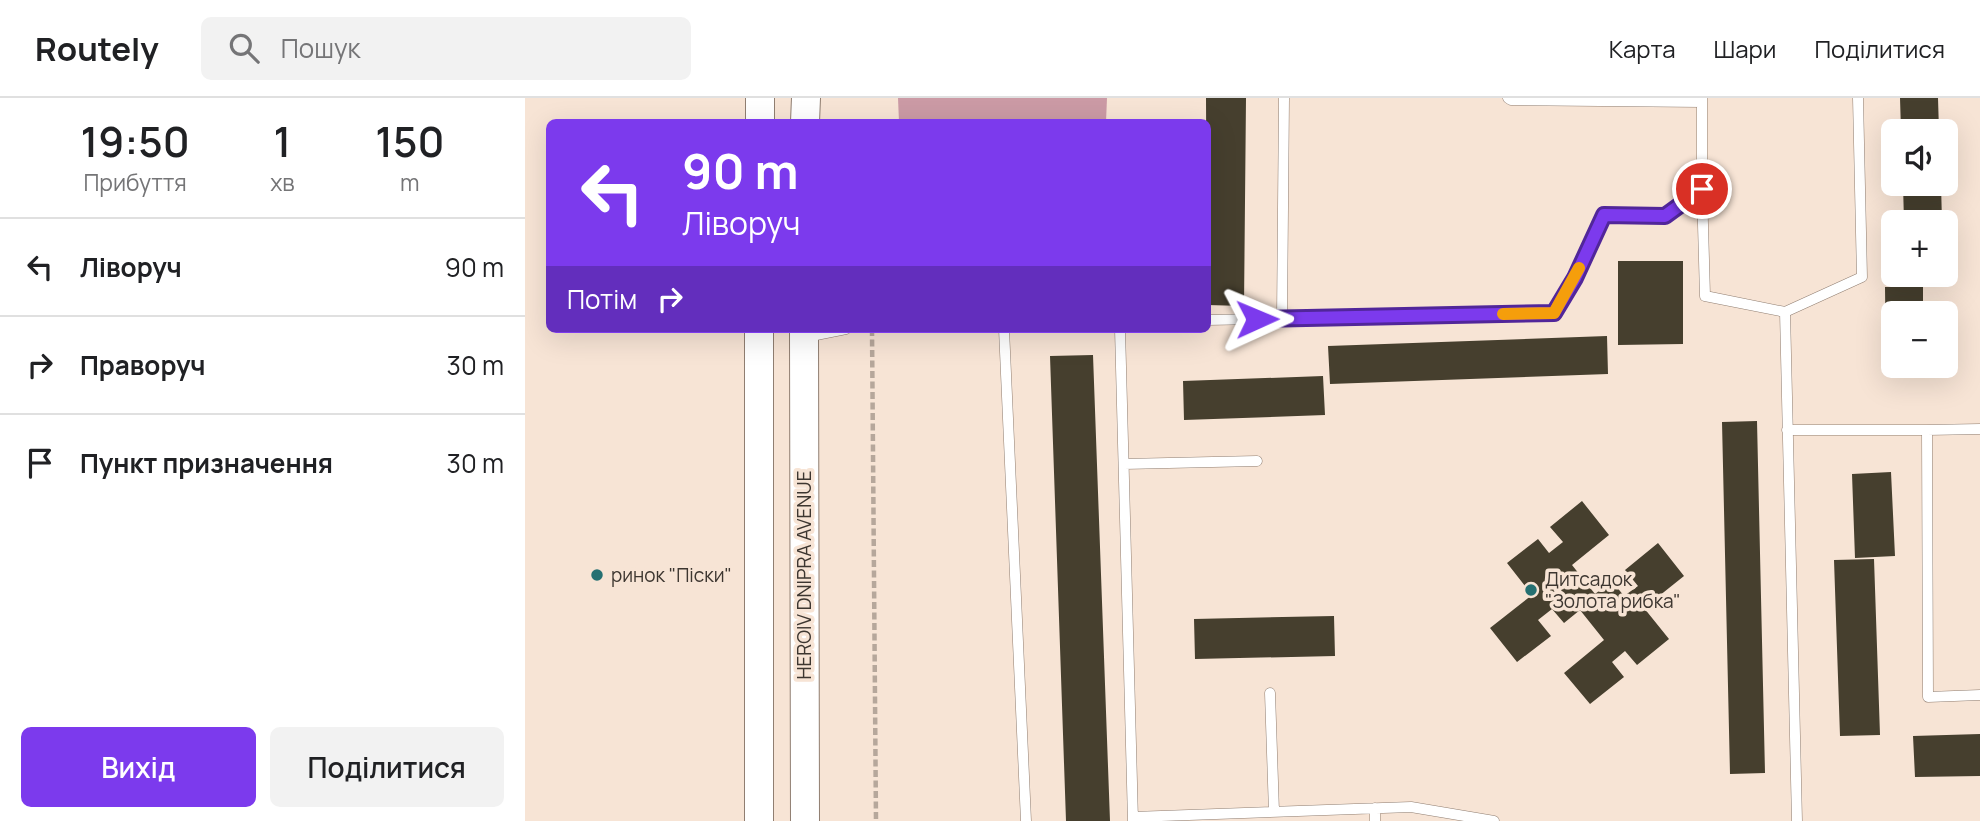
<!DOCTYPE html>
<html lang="uk">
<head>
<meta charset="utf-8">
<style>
  body { margin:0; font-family:Manrope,sans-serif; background:#f2f2f2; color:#202124; height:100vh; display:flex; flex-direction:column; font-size:26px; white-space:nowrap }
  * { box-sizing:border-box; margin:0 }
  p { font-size:23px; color:#757577 }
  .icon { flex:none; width:38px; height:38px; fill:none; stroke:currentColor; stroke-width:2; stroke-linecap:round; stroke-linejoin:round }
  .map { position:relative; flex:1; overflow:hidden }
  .panel { display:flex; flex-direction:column; background:#fff; width:525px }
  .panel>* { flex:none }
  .hud { position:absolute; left:21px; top:21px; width:665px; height:214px; border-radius:10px; box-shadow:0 7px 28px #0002; background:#7c3aed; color:#fff; overflow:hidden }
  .fabs { position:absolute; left:1356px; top:21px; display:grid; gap:14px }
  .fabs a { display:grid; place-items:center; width:77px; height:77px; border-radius:10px; background:#fff; box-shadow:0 7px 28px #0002; font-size:35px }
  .pin { position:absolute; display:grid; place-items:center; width:60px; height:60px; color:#fff; margin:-30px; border:4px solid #fff; border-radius:50%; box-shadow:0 2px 7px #0007 }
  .me { position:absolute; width:77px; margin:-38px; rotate:89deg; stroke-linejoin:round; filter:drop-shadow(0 0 5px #0008) }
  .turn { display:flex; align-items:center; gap:24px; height:147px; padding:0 21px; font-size:32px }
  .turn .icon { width:91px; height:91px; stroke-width:2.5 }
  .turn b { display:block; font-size:49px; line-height:60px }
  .then { display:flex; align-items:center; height:66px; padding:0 21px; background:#0003; gap:14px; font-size:26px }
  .eta { display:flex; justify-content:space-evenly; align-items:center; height:119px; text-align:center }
  .eta b { font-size:42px; font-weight:600; line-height:49px }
  .button { display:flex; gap:14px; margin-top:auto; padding:14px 21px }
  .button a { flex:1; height:80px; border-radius:10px; background:#7c3aed; color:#fff; font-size:28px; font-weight:600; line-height:80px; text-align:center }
  .button a+a { background:#f2f2f2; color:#202124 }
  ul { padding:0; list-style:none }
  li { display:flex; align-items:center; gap:21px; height:98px; padding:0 21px; border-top:2px solid #e0e0e0 }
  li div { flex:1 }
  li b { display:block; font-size:26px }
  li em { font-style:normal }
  header { display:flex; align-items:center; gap:42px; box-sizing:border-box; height:98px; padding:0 35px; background:#fff; border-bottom:2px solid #e0e0e0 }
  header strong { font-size:33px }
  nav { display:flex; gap:38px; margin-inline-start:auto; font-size:24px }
  .search { width:490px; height:63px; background:#f2f2f2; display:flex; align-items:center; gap:18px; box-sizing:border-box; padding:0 24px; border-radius:10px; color:#757577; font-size:26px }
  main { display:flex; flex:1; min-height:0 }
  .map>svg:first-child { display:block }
  .forest { fill:#cb9aa5 }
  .building { fill:#463f2e }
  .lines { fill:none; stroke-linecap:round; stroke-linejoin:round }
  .lane-casing { stroke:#907e71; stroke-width:11 }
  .secondary-casing { stroke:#907e71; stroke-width:30 }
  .path { stroke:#b6a79b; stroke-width:4.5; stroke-dasharray:7 3.5; stroke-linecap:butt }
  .lane { stroke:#fff; stroke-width:10 }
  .secondary { stroke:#fff; stroke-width:28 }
  .route-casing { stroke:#51269a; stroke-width:18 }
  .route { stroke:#7c3aed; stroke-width:12 }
  .slow { stroke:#f59e0b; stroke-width:12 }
  .poi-dot { fill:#257072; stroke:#f7e4d5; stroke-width:2.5 }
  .labels { text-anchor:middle; stroke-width:7; stroke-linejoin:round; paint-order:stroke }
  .poi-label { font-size:19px; fill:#3d3630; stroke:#f7e4d5; text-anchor:start }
  .street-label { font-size:19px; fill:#3d3630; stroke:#f7e4d5 }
</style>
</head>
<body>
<header>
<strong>Routely</strong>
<div class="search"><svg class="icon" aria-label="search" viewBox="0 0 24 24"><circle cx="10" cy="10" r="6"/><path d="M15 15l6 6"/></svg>Пошук</div>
<nav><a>Карта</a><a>Шари</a><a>Поділитися</a></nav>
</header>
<main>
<section class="panel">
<div class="eta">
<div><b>19:50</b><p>Прибуття</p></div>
<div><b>1</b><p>хв</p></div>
<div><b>150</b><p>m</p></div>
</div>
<ul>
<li><svg class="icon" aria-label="left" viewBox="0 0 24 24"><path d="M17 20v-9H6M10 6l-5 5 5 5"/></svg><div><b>Ліворуч</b></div><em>90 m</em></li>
<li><svg class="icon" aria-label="right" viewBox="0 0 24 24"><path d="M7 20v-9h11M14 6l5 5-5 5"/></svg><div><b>Праворуч</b></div><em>30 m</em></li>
<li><svg class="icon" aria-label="arrive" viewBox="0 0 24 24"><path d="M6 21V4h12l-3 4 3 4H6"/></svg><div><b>Пункт призначення</b></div><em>30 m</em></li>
</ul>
<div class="button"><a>Вихід</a><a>Поділитися</a></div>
</section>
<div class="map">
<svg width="1455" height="723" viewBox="0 0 1455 723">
  <rect width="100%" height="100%" fill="#f7e4d5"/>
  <path class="forest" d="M373 0H582L581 24H374Z"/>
  <path class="building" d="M681 0H721L719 208 682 207Z
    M1375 0H1413L1414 33H1376Z
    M1378 86H1416L1417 124H1379Z
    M1093 163H1158V246L1093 247Z
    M1381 177H1419V183L1381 184Z
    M1360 189H1398V215H1368V268H1399V274H1361Z
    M1082 238 1083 276 805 286 803 248Z
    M568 257 585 723H541L525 258Z
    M798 278 800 317 659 322 658 283Z
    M1232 323 1240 675 1205 676 1197 324Z
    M1366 374 1370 458 1330 460 1327 376Z
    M1057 403 1084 437 1047 467 1070 496 1087 483 1099 498 1113 488 1100 472 1133 445 1159 478 1119 510 1144 541 1112 567 1100 553 1087 564 1099 579 1065 606 1039 575 1079 542 1055 512 1039 525 1027 511 1013 522 1026 538 992 564 965 530 1007 497 982 465 1013 441 1024 455 1038 444 1025 429Z
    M1349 461 1355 637 1315 638 1309 462Z
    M809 518 810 558 670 561 669 521Z
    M1455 636V678L1390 679 1388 638Z"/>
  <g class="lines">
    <defs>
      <path id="lane" d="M983 0 986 2 1177 4
        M1177 91 1180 198 1260 214 1272 723
        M1260 214 1337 179 1333 0
        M757 220 759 0
        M682 222 1029 215 1050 180 1079 117 1140 118 1177 91V0
        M479 231 501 723
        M595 231 608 723
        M281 239 321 231
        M1262 332H1402L1403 599 1455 597
        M1402 332 1455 331
        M599 366 732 363
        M745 595 749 714
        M850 710V723
        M608 719 886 709 969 723"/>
      <path id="secondary" d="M235 24V0
        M280 24 281 0
        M234 231V723
        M279 231 280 723"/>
    </defs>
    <use href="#lane" class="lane-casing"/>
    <use href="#secondary" class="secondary-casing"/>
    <path class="path" d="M347 231 351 723"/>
    <use href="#lane" class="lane"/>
    <use href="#secondary" class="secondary"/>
  </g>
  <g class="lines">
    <defs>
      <path id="route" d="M732 221 1029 215 1050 180 1079 117 1140 118 1177 91"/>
    </defs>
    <use href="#route" class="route-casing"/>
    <use href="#route" class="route"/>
    <path class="slow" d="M978 216 1029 215 1054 170"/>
  </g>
  <g class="poi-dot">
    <circle cx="72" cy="477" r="7"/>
    <circle cx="1006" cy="492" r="7"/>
  </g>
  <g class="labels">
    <g class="poi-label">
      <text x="86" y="484">ринок "Піски"</text>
      <text x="1020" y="488">Дитсадок<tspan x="1020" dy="22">"Золота рибка"</tspan></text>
    </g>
    <g class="street-label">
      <text transform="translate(279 477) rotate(-90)" y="7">HEROIV DNIPRA AVENUE</text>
    </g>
  </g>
</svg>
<div class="fabs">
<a><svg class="icon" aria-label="sound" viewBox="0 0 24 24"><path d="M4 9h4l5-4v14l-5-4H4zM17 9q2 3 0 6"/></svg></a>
<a>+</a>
<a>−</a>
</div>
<div class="pin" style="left:1177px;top:91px;background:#d93025"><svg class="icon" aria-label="arrive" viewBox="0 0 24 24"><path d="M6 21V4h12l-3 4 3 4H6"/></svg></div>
<svg class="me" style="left:732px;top:221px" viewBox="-20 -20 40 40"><path d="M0-17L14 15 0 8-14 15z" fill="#7c3aed" stroke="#fff" stroke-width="4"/></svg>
<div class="hud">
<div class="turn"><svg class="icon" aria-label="left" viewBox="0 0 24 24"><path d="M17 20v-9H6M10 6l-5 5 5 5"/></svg><div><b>90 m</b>Ліворуч</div></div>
<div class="then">Потім<svg class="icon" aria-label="right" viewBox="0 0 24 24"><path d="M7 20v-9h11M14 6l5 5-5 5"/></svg></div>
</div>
</div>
</main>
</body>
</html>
